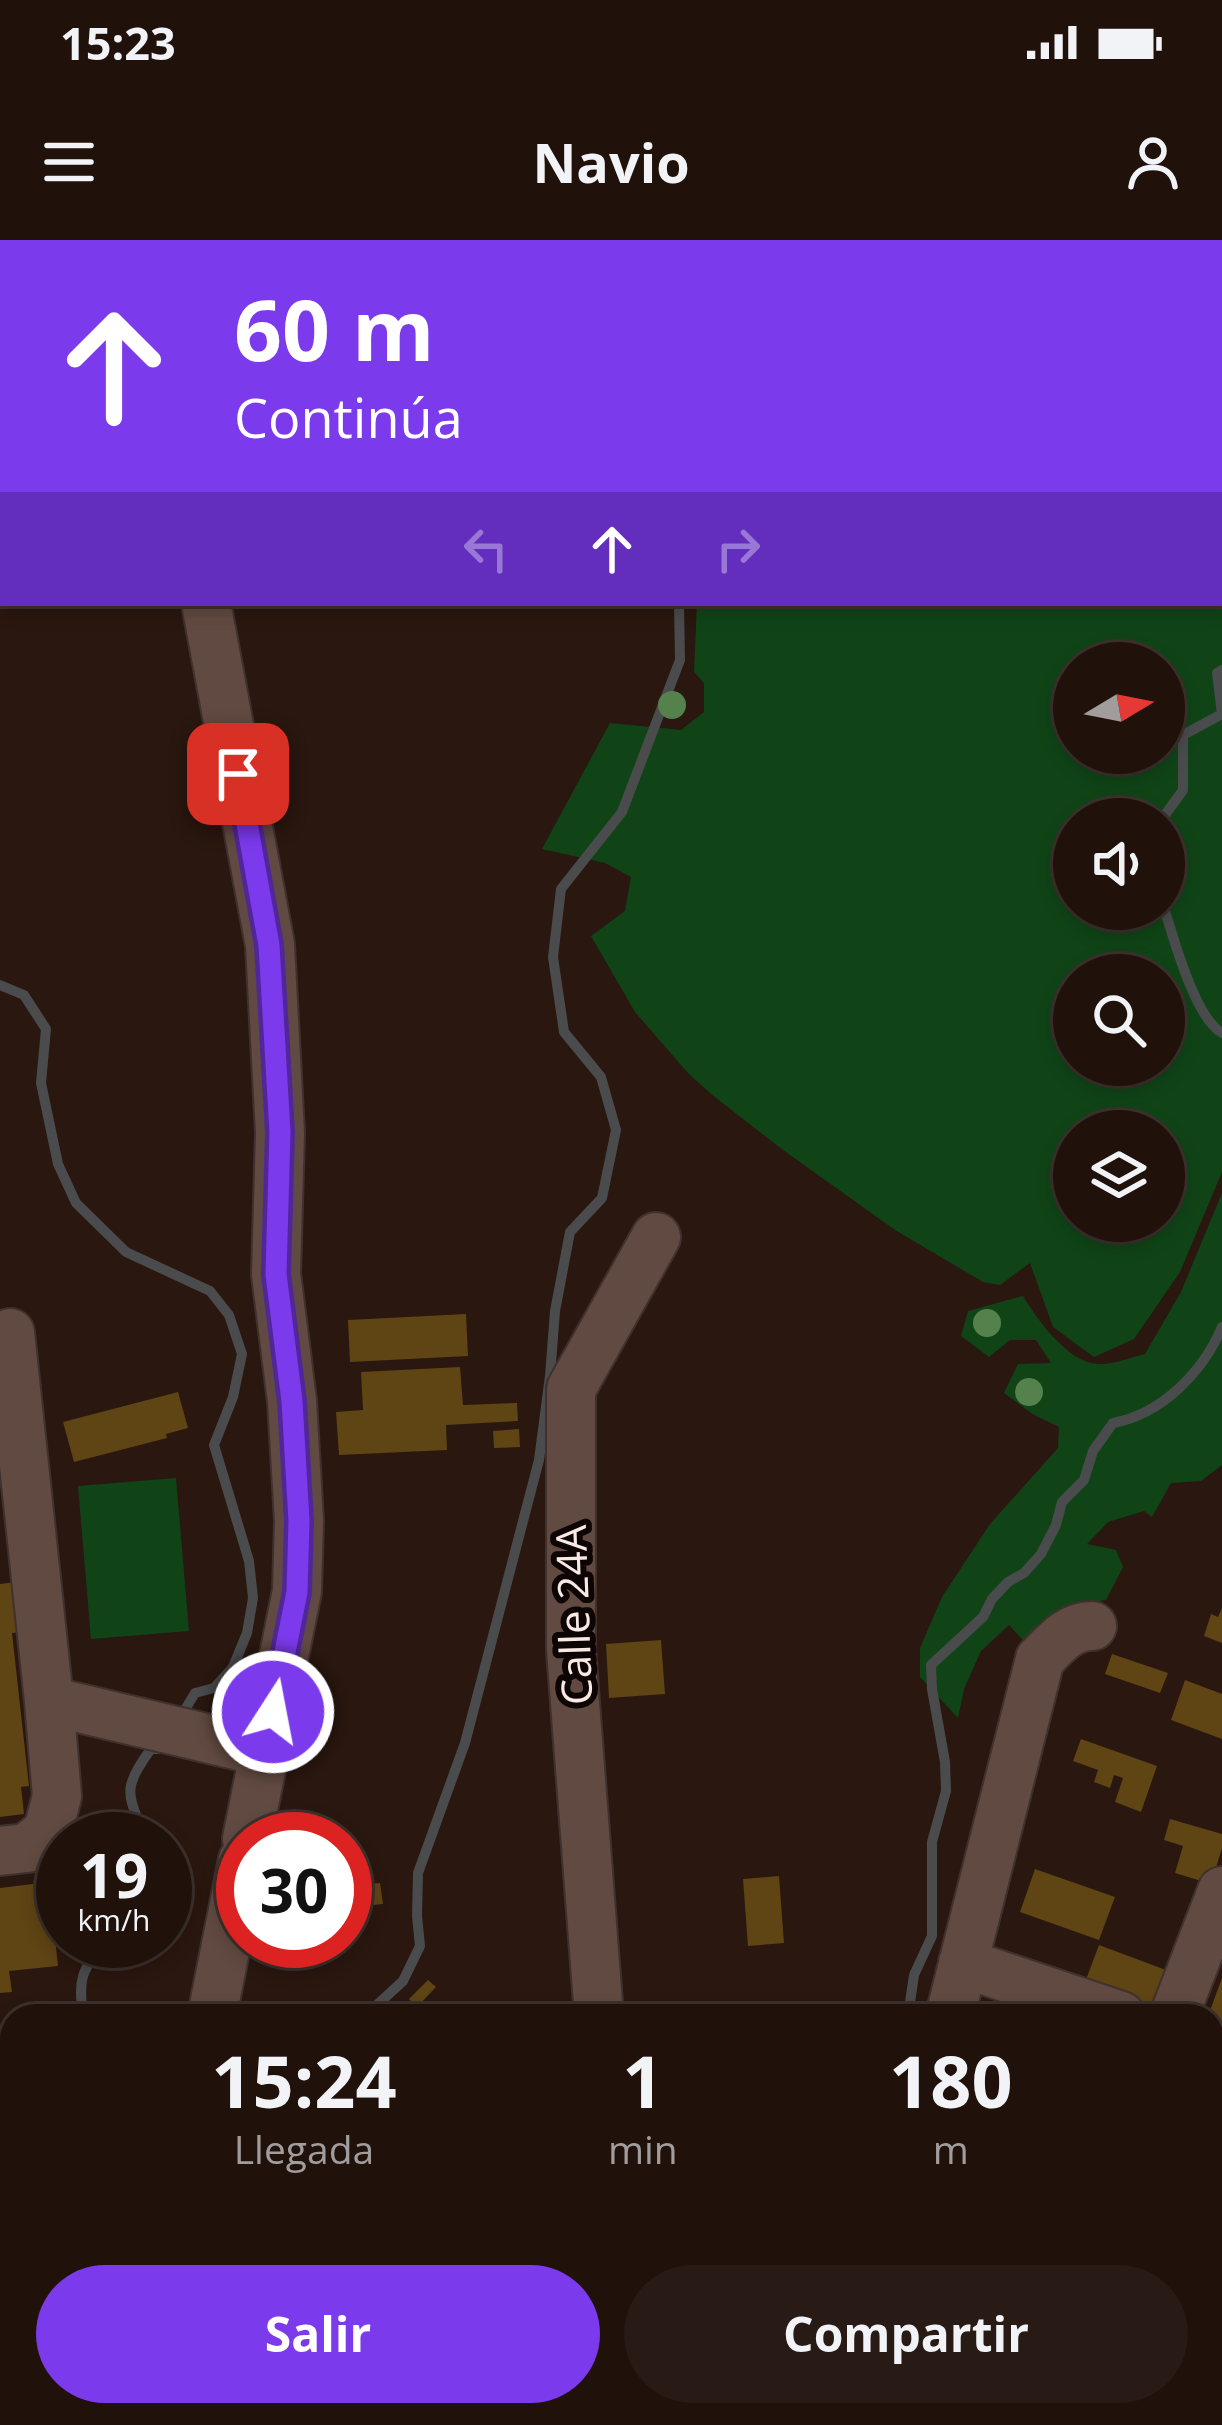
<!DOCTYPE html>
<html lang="es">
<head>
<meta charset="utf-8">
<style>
  body { margin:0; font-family:"Open Sans",sans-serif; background:#281a14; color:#f1f3f6; height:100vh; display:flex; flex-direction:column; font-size:45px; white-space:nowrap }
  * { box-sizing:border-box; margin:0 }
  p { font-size:39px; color:#a29d9d }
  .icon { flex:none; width:66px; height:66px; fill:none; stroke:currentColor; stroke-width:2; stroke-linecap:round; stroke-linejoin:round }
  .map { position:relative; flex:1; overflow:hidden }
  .panel { position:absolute; left:0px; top:1764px; width:1224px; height:423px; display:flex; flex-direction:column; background:#20110b; border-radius:36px 36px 0 0; box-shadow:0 6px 18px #0003,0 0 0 3px #3d312c }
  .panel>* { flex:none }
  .banner { position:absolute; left:0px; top:0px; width:1224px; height:366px; box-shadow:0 6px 18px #0003,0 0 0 3px #3d312c; background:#7c3aed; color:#fff; overflow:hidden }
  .needle { width:78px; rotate:80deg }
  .controls { position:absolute; left:1053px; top:402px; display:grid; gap:24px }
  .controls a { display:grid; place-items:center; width:132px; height:132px; border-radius:50%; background:#20110b; box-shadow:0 6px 18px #0003,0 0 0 3px #3d312c; font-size:60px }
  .speed { position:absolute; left:36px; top:1572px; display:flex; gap:24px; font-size:60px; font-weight:700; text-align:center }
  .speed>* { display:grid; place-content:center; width:156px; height:156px; border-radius:50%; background:#20110b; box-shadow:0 6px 18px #0003,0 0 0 3px #3d312c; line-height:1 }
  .speed small { font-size:30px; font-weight:400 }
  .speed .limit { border:18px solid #d22; background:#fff; color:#111 }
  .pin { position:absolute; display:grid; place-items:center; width:102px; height:102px; color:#fff; margin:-51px; border-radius:24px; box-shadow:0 6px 18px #0006 }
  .me { position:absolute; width:132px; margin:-66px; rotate:11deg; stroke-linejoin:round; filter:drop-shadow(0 0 9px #0008) }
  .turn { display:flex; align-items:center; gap:42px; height:252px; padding:0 36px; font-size:54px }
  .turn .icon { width:156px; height:156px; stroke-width:2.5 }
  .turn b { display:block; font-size:84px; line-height:102px }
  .lanes { display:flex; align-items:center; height:114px; padding:0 36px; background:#0003; justify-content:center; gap:60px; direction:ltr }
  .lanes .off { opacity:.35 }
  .eta { display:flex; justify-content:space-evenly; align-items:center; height:204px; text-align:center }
  .eta b { font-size:72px; font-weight:700; line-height:84px }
  .action { display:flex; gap:24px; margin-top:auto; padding:24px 36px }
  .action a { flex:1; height:138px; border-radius:72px; background:#7c3aed; color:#fff; font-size:48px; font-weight:700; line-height:138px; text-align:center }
  .action a+a { background:#281a14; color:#f1f3f6 }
  .status { display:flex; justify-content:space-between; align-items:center; height:84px; padding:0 60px; background:#20110b; direction:ltr }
  .status svg { height:33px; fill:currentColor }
  header { display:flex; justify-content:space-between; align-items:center; height:156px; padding:0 36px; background:#20110b; font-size:54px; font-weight:700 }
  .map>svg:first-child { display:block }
  .green { fill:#104417; fill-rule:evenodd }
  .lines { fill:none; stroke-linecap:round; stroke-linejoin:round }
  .stream { stroke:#4a4b4d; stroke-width:10 }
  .building { fill:#5f4414 }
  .minor-casing { stroke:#40312e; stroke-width:52 }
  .highway-casing { stroke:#40312e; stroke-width:70 }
  .minor { stroke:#614a41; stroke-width:48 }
  .highway { stroke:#c36526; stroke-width:66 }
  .tree { fill:#55814d }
  .route-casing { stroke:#51269a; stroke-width:30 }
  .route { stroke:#7c3aed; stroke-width:21 }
  .labels { text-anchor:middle; stroke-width:12; stroke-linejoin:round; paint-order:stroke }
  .street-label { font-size:42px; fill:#f8e9e4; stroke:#0d0503 }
</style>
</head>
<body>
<div class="status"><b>15:23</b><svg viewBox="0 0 49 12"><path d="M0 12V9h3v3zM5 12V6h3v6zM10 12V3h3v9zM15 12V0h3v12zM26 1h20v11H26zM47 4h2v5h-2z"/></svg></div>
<header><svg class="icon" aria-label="menu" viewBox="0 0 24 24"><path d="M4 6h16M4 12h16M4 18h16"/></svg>Navio<svg class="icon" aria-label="person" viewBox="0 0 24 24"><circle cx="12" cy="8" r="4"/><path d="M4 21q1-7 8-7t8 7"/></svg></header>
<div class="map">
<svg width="1222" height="2185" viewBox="0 0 1222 2185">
  <rect width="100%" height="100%" fill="#2a170f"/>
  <path class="green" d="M592 0H1222V932L1180 1032 1134 1099 1094 1117 1053 1087 1030 1023 1000 1045 983 1042 895 990 783 910 711 854 688 833 635 772 591 696 625 671 631 637 605 623 542 609 610 483 681 490 704 472V443L694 432 697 363H1221V3H593ZM1074 423H1164V513H1074ZM1074 579H1164V669H1074ZM1074 735H1164V825H1074ZM1074 891H1164V981H1074Z
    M1222 953V1225L1201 1241 1171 1243 1152 1277 1144 1271 1108 1282 1087 1304 1116 1310 1123 1327 1106 1360 1060 1368 1048 1404 1032 1410 1009 1385 981 1411 964 1449 958 1478 920 1437V1408L942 1357 990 1284 1058 1208 1059 1187 1034 1175 1004 1153 1018 1124 1051 1123 1036 1100H1010L989 1117 961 1096 968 1071 1023 1056C1037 1079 1068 1123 1098 1124 1113 1125 1131 1117 1145 1114L1181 1052Z
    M176 1238 189 1391 91 1399 78 1246Z"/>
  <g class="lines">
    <path class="stream" d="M688 0 691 3
      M587 3V0
      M1162 579 1183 550V495L1222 474 1217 433 1222 430
      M1164 668C1174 699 1195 778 1222 793
      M0 745 24 755 46 789 41 843 58 924 76 963 126 1012 210 1051 229 1075 242 1114 233 1157 214 1205 249 1321 253 1358 247 1393 233 1427 214 1448 195 1453 180 1478
      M145 1599C130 1555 119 1552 151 1509H159
      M83 1776C78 1739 81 1730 106 1701
      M365 1776 403 1741 420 1706 417 1676 418 1633 465 1503 539 1220 550 1136 555 1071 570 992 602 958 616 890 601 837 564 792 553 717 561 649 622 572 680 420 679 363
      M908 1776 914 1735 932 1696V1602L946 1551 945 1522 932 1449 931 1425 983 1377 992 1359 1008 1342 1024 1333 1041 1314 1056 1285 1062 1262 1084 1240 1093 1211 1113 1183C1162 1174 1203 1132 1222 1087
      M1212 1859 1222 1866
      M204 2175 206 2185"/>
  </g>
  <path class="building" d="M466 1074 468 1116 350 1122 348 1080Z
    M460 1127 463 1165 517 1163 518 1181 446 1185 447 1210 339 1215 336 1172 363 1170 361 1132Z
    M178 1152 188 1188 166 1194 167 1198 74 1222 63 1182Z
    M519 1189 520 1207 494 1208 493 1191Z
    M16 1342 22 1392 12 1393 29 1546 21 1547 24 1574 0 1577V1344Z
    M1222 1368V1403L1204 1396 1211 1374 1218 1377Z
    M661 1400 665 1454 609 1458 606 1404Z
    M1112 1414 1168 1433 1160 1453 1105 1434Z
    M1185 1440 1222 1454V1499L1171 1480Z
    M1081 1499 1157 1526 1141 1572 1115 1562 1123 1538 1114 1535 1110 1548 1094 1542 1098 1530 1073 1521Z
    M1170 1579 1222 1594V1608L1211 1644 1175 1633 1183 1606 1164 1600Z
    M1035 1629 1115 1657 1099 1700 1020 1672Z
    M779 1636 784 1703 748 1706 743 1639Z
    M49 1642 58 1726 9 1731 12 1752 0 1753V1648Z
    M380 1643 383 1664 345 1668V1646Z
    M1099 1705 1182 1736 1168 1776 1084 1745Z
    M1222 1738V1797L1212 1793V1776H1208Z
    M428 1740 436 1747 417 1767 409 1759Z
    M215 2175H350L352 2185H216Z
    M515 2175H594V2185H514Z
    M645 2175H710L709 2185H644Z
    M738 2175H788V2185H738Z
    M861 2175H1028L1027 2185H859Z
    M1099 2175H1161L1159 2185H1097Z
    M1164 2175H1189L1187 2185H1162Z"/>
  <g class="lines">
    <defs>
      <path id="minor" d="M186 0 187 3
        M315 0 319 3
        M443 0V3
        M221 3 228 0
        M206 363 270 705 280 893 276 1034 292 1161 299 1281 297 1351 247 1599
        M49 1461 265 1512
        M0 1611 27 1608 48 1591 57 1556 49 1461 10 1093
        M963 1723 1121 1776
        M212 1776 243 1620
        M599 1776 571 1410V1149L656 997
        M950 1776 1040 1419C1055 1404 1069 1386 1092 1386
        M1174 1776 1222 1651
        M1212 1807 1222 1810
        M1212 2043 1222 2042
        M615 2175V2185
        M835 2185 836 2175"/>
      <path id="highway" d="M1212 1927 1222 1926
        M0 2008 12 2007"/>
    </defs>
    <use href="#minor" class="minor-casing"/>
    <use href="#highway" class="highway-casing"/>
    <use href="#minor" class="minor"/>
    <use href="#highway" class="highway"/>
  </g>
  <g class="tree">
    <circle cx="672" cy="465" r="14"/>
    <circle cx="987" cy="1083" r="14"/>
    <circle cx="1029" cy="1152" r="14"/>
  </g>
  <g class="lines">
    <defs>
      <path id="route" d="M238 534 269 705 280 892 276 1034 292 1161 299 1281 297 1352 273 1472"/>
    </defs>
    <use href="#route" class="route-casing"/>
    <use href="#route" class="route"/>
  </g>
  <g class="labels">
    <g class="street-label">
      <text transform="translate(574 1375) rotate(-92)" y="15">Calle 24A</text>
    </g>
  </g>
</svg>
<div class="controls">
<a><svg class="needle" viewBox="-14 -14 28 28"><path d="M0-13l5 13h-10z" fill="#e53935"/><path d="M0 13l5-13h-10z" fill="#a29d9d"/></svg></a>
<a><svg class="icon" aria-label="sound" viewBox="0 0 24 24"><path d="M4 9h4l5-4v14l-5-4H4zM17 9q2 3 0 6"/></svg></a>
<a><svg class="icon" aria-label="search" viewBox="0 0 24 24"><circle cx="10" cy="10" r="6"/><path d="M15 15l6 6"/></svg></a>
<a><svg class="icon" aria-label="layers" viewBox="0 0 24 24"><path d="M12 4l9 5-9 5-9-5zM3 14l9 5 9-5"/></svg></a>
</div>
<div class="speed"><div>19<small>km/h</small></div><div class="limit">30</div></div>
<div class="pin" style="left:238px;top:534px;background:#d93025"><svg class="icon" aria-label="arrive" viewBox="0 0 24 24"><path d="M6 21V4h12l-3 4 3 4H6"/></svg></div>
<svg class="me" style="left:273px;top:1472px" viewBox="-20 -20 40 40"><circle r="17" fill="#7c3aed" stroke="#fff" stroke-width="3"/><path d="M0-11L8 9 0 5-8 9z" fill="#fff"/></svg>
<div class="banner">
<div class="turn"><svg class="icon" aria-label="ahead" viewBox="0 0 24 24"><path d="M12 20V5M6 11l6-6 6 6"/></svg><div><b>60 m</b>Continúa</div></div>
<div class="lanes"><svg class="icon off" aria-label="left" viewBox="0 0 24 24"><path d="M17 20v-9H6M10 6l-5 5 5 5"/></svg><svg class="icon" aria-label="ahead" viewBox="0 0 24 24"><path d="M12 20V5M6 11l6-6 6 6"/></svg><svg class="icon off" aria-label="right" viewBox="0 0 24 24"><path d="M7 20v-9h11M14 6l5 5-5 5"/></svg></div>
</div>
<section class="panel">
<div class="eta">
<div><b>15:24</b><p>Llegada</p></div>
<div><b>1</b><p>min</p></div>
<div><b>180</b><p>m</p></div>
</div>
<div class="action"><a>Salir</a><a>Compartir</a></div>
</section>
</div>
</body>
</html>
